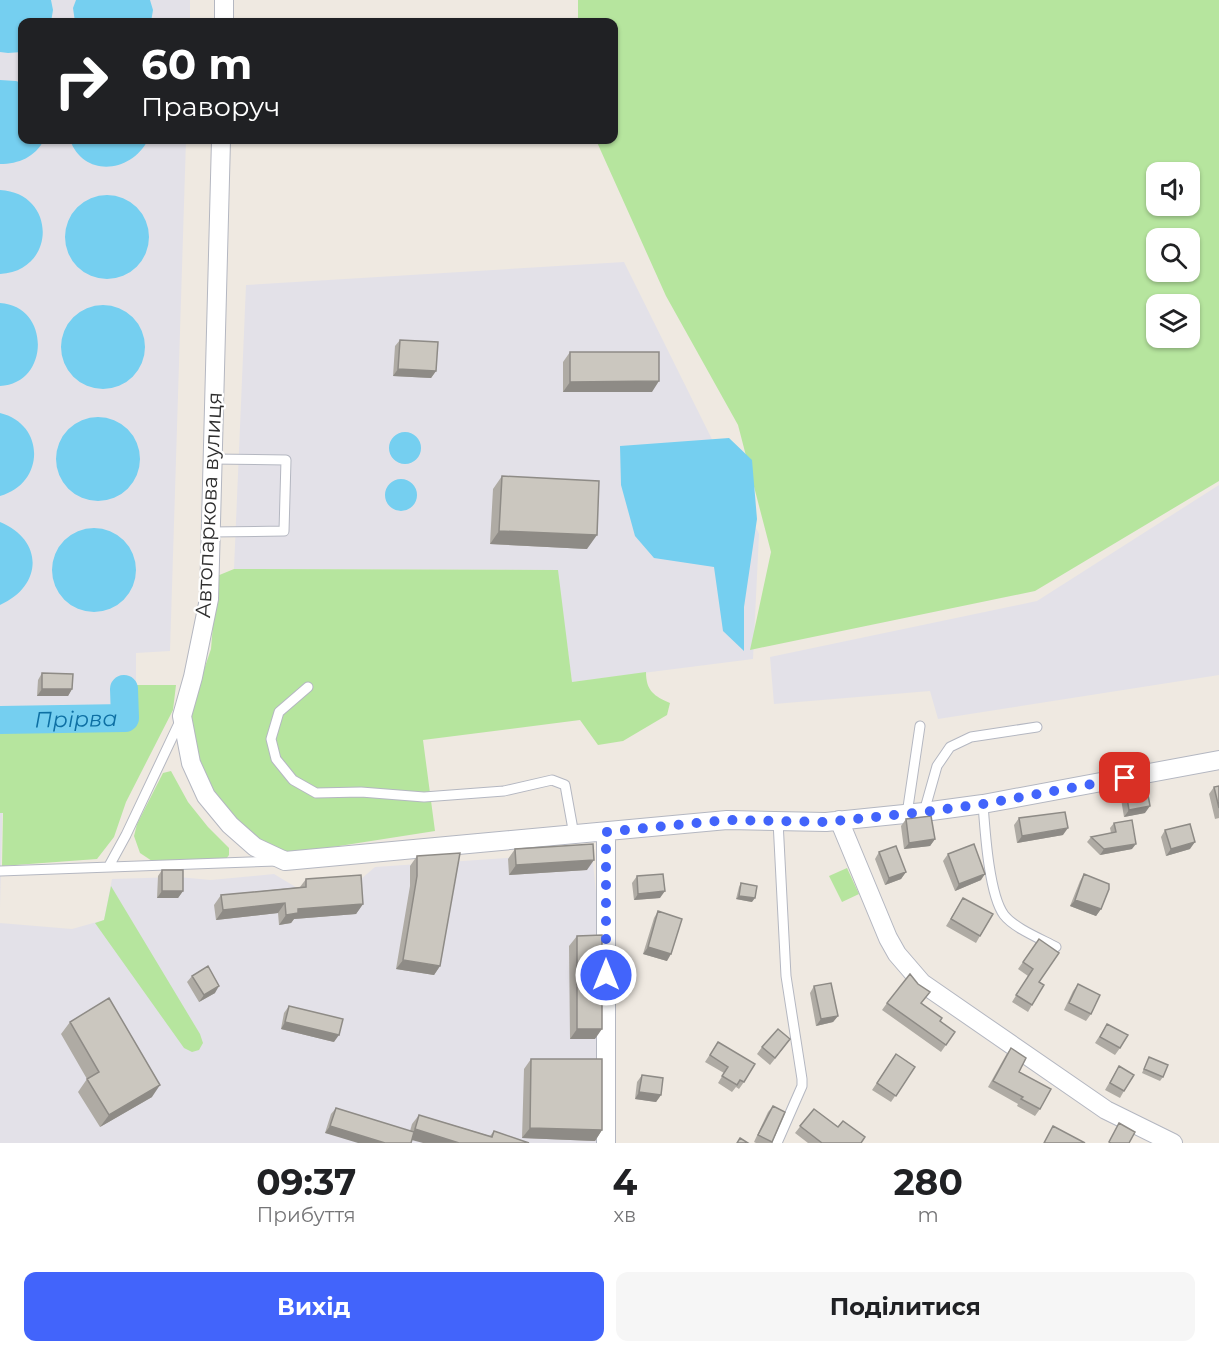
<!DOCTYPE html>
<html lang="uk">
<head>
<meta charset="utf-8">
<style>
  body { margin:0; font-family:Montserrat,sans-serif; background:#f6f6f6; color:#202124; height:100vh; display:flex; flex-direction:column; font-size:22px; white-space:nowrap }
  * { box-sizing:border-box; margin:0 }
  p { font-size:20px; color:#757577 }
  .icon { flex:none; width:33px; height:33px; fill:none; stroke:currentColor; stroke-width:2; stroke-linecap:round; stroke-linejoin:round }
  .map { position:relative; height:1143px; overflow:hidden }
  .drawer { display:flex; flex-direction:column; background:#fff; flex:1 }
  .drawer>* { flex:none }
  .banner { position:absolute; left:18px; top:18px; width:600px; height:126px; border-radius:12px; box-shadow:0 2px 4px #0004; background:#202124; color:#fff; overflow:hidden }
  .tools { position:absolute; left:1146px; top:162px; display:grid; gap:12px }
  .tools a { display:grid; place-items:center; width:54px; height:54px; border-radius:12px; background:#fff; box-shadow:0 2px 4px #0004; font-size:30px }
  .pin { position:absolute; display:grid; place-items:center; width:51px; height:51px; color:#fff; margin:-26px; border-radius:12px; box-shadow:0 3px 9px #0006 }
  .me { position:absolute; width:66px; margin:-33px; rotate:0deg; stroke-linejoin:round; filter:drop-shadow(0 0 4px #0008) }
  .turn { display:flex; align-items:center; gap:21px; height:126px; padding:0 24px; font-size:27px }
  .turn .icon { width:78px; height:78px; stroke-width:2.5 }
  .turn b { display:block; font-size:42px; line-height:51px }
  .eta { display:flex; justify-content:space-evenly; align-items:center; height:102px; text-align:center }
  .eta b { font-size:36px; font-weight:700; line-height:42px }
  .cta { display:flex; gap:12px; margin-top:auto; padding:12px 24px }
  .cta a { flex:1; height:69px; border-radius:12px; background:#4264fb; color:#fff; font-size:24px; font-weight:700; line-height:69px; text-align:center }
  .cta a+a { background:#f6f6f6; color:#202124 }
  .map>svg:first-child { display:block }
  .industrial { fill:#e3e1e8 }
  .green { fill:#b6e59e; fill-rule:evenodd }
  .water { fill:#75cff0 }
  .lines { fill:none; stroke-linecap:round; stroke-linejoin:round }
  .river { stroke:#75cff0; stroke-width:28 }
  .lane-casing { stroke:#b4b7c1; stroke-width:11 }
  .street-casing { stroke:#b4b7c1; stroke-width:20 }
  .lane { stroke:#fff; stroke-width:9 }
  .street { stroke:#fff; stroke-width:18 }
  .wall { fill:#afaba4 }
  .shaded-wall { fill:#8e8b86 }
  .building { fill:#cbc7bf; stroke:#8e8b86; stroke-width:1.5 }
  .route { stroke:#4264fb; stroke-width:10; stroke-dasharray:0 18 }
  .labels { text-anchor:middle; stroke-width:4.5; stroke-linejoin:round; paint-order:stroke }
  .street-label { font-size:21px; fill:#2e2e2e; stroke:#fff }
  .water-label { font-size:22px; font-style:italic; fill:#0d6fa3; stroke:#fff }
</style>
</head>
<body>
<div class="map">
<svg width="1219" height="1143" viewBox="0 0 1219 1143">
  <rect width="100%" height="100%" fill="#efe9e1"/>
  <path class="industrial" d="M0 0H190V22H22V140H186L170 651 136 653V710L5 713 0 908Z
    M624 262 759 534 753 659 572 682 557 570 234 569 246 285Z
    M1219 485V675L938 719 930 691 774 704 770 657 1037 601Z
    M592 852 601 945 597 1143H0V923L72 929 104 920 112 879 178 877 211 880 274 874 299 889 354 885 375 867Z"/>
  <path class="green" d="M578 0H1219V481L1035 591 750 650 771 552 738 425 666 296 596 140H614V22H578ZM1156 172H1190V206H1156ZM1156 238H1190V272H1156ZM1156 304H1190V338H1156Z
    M234 569 558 570 572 682 646 672C646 691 654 696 670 703L667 715 623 741 598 745 580 720 423 740 435 831 288 854 246 833 222 807 198 763 190 717 193 702 211 649 217 576Z
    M136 685H176L173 710 126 802 114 837 97 859 2 866 3 813H0V717L5 716V713L49 712 135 704Z
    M171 771 188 802 208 827 229 848V855L226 859 152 861 140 853 134 836 137 824 163 773Z
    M847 868 859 894 842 902 829 876Z
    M111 886 200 1034 203 1043 199 1050 192 1052 184 1048 95 923 104 920Z"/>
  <path class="water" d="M0 0H51L53 10 51 22H22V52L8 53 0 52Z
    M76 0H150L153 10 151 22H75L73 8Z
    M0 80 16 81 22 83V140H44C35 157 19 164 0 164Z
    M70 140H148C131 173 84 178 70 140Z
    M0 190C57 193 57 271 0 274Z
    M65 237a42 42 0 1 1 84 0a42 42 0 1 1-84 0Z
    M0 303C51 306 50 384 0 386Z
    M61 347a42 42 0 1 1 84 0a42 42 0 1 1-84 0Z
    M0 413C46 424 45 484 0 496Z
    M56 459a42 42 0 1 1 84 0a42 42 0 1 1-84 0Z
    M389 448a16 16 0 1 1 32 0a16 16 0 1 1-32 0Z
    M729 438 752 460 757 519 744 607V651L723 631 714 567 654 558 635 536 621 485 620 446Z
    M385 495a16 16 0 1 1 32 0a16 16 0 1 1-32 0Z
    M0 522C44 540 43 586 0 605Z
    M52 570a42 42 0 1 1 84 0a42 42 0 1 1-84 0Z"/>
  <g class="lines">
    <path class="river" id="s1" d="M0 720 125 718 124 689"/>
    <defs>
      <path id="lane" d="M210 532 284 531 286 460 212 459
        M308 687 279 712 271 739 276 759 293 780 316 793 361 792 424 797 504 791 552 780 565 785 574 835
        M983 804C985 831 989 895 1004 915 1014 928 1041 939 1056 947
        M924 812 937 766 950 747 971 737 1037 727
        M907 814 920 726
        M109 866 126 835 180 721
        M0 871 276 861
        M777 1143 802 1086V1079L786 976 778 821"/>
      <path id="street" d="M224 22V0
        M221 140 209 599 193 677 182 716 191 763 206 796 230 825 255 847 285 861 727 820 826 822 924 812 983 804 1219 760
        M839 820 888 938 897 954 922 983 1106 1110 1173 1143
        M606 832V1143"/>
    </defs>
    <use href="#lane" class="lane-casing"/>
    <use href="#street" class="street-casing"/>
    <use href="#lane" class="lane"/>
    <use href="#street" class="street"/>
  </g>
  <path class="wall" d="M400 340 436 371 431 378 393 376 395 346Z
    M570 352 652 392H563V362Z
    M502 476 587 549 490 544 493 489Z
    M42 673 72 689 68 696H37L38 680Z
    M1219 786V818L1215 819 1209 794 1214 787Z
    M1126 792 1145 813 1124 817 1121 799Z
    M1019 818 1063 835 1017 843 1014 825Z
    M906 819 935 839 930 846 904 849 901 826Z
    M1114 823 1132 849 1100 855 1087 842 1091 837 1111 833 1110 828Z
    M1165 830 1190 849 1166 856 1161 837Z
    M515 849 587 870 509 875 508 859Z
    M879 852 906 872 901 879 885 885 875 859Z
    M948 854 981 880 955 891 943 861Z
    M417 856 440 966 434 975 396 969 410 886V866Z
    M162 870 183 891 178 898H157L158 876Z
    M1084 874 1101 909 1096 916 1070 906 1080 881Z
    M637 876 660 898 634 900 632 883Z
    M306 879 363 904 356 914 294 919 291 923 279 925 278 913 216 920 214 905 221 895 300 887Z
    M741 883 752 902 736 899 739 887Z
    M963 898 980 936 976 943 946 926Z
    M658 911 667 961 643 954 654 918Z
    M577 936 595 1039H570L569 946Z
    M1039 939V982L1032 1005 1028 1012 1012 1002 1028 976 1018 969Z
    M192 976 215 993 199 1002 187 982Z
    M1078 984 1091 1014 1086 1021 1064 1010 1073 991Z
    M814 986 838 1016 833 1022 816 1026 810 993Z
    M887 1003H921L940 1021 955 1032 941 1052 882 1010Z
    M289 1006 334 1042 281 1029 284 1013Z
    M70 1022 152 1097 100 1127 78 1092 87 1079 61 1034Z
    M1107 1024 1120 1048 1115 1055 1095 1043Z
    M718 1042 744 1082 739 1089 736 1087 732 1092 718 1083 724 1073 705 1062Z
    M785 1046 770 1065 757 1054 762 1047Z
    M1011 1048 1019 1072 1040 1109 1035 1116 1017 1106 1018 1104 988 1087 1006 1055Z
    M896 1054 915 1067 891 1102 872 1090Z
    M1149 1057 1163 1077 1160 1081 1142 1073Z
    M531 1059 602 1130 595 1141 522 1138 524 1069Z
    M1119 1066 1124 1091 1120 1098 1105 1090Z
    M642 1075 661 1095 656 1102 635 1099 637 1082Z
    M773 1106 772 1142V1143H756L754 1142 768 1112Z
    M336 1108 410 1131 412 1124 419 1115 490 1136 494 1131 529 1143 412 1140 325 1133 331 1114Z
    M814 1109 838 1127 861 1143H808L795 1133Z"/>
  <path class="shaded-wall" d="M398 369 436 371 431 378 393 376Z
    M659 381 652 392H563L570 382Z
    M499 531 597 535 587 549 490 544Z
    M42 689H72L68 696H37Z
    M1150 806 1145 813 1124 817 1129 810Z
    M1068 828 1063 835 1017 843 1022 836Z
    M935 839 930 846 904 849 909 843Z
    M1195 842 1190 849 1166 856 1171 849Z
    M1136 844 1132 849 1100 855 1104 849Z
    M594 860 587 870 509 875 516 865Z
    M906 872 901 879 885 885 889 878Z
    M985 874 981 880 955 891 959 884Z
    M162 891H183L178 898H157Z
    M665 891 660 898 634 900 638 894Z
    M739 896 755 898 752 902 736 899Z
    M1075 900 1101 909 1096 916 1070 906Z
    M285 903 278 913 216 920 223 910Z
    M363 904 356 914 294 919 291 923 279 925 286 915 298 909Z
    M648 947 671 954 667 961 643 954Z
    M403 960 440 966 434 975 396 969Z
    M219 986 215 993 199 1002 204 995Z
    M838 1016 833 1022 816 1026 821 1019Z
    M285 1022 339 1035 334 1042 281 1029Z
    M577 1029H602L595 1039H570Z
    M160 1085 152 1097 100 1127 109 1115Z
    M639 1092 661 1095 656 1102 635 1099Z
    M330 1126 385 1143H358L325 1133Z
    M530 1128 602 1130 595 1141 522 1138Z
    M415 1129 459 1143H423L408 1139Z"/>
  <path class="building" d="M400 340 438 342 436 371 398 369Z
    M570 352H659V381L570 382Z
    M502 476 599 481 597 535 499 531Z
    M42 673 73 674 72 689H42Z
    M1219 786V808L1214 787Z
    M1147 789 1150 806 1129 810 1126 792Z
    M1065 812 1068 828 1022 836 1019 818Z
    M931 816 935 839 909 843 906 819Z
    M1132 820 1136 844 1104 849 1091 837 1116 832 1114 823Z
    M1190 824 1195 842 1171 849 1165 830Z
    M593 844 594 860 516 865 515 849Z
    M974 844 985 874 959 884 948 854Z
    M896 846 906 872 889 878 879 852Z
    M460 853 440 966 403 960 417 876V856Z
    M162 870H183V891H162Z
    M663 874 665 891 638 894 637 876Z
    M1084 874 1109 884V889L1101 909 1075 900Z
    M361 875 363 904 298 909V913L286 915 285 903 223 910 221 895 306 887V879Z
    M741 883 757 886 755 898 739 896Z
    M963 898 993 914 980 936 951 919Z
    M658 911 682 919 671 954 648 947Z
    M602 935V1029H577V936Z
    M1039 939 1059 953 1039 982 1044 985 1032 1005 1016 995 1033 969 1023 962Z
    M208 966 219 986 204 995 192 976Z
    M910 974 918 984 930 992 921 1003 942 1018 940 1021 955 1032 946 1045 887 1003Z
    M831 983 838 1016 821 1019 814 986Z
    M1078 984 1100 995 1091 1014 1069 1003Z
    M109 998 160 1085 109 1115 87 1079 99 1072 70 1022Z
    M289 1006 343 1019 339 1035 285 1022Z
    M1107 1024 1128 1035 1120 1048 1100 1037Z
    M778 1029 790 1039 775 1058 762 1047Z
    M718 1042 755 1064 744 1082 740 1080 737 1085 722 1076 728 1067 710 1055Z
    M1011 1048 1026 1058 1019 1072 1051 1089 1040 1109 1021 1099 1023 1097 993 1081Z
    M896 1054 915 1067 896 1096 877 1083Z
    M1149 1057 1168 1065 1163 1077 1144 1069Z
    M531 1059H602V1130L530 1128Z
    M1119 1066 1134 1075 1124 1091 1110 1083Z
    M642 1075 663 1078 661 1095 639 1092Z
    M773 1106 785 1112 772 1142 758 1135Z
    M336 1108 414 1132 411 1143H385L330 1126Z
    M814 1109 838 1127 843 1121 865 1137 861 1143H822L800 1126Z
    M419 1115 492 1137 494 1131 529 1143H459L415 1129Z
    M1119 1123 1135 1132 1129 1143H1111L1109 1142Z
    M1053 1126 1085 1143H1044Z
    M740 1138 748 1143H737Z"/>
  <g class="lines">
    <path class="route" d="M606 975V832L727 820 826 822 924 812 983 804 1125 778"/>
  </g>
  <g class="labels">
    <g class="street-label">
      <text transform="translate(209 505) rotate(-87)" y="7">Автопаркова вулиця</text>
    </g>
    <g class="water-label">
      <text dy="8" stroke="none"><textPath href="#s1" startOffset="76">Прірва</textPath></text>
    </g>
  </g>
</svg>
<div class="tools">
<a><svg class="icon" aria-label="sound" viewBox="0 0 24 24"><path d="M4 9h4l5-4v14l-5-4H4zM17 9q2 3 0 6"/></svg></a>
<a><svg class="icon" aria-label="search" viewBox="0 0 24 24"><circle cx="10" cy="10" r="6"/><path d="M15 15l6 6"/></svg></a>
<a><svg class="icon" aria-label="layers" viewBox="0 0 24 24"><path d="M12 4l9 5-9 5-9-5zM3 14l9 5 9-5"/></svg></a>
</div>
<div class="pin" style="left:1125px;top:778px;background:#d93025"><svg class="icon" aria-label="arrive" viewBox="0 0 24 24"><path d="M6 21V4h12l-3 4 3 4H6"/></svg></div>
<svg class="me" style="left:606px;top:975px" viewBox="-20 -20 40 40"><circle r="17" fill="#4264fb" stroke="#fff" stroke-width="3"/><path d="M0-11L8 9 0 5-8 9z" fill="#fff"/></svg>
<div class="banner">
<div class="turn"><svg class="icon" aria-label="right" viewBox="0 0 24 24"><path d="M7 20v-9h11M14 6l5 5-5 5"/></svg><div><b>60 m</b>Праворуч</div></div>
</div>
</div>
<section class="drawer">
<div class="eta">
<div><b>09:37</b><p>Прибуття</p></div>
<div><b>4</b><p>хв</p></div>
<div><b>280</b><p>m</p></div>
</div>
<div class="cta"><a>Вихід</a><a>Поділитися</a></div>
</section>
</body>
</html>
